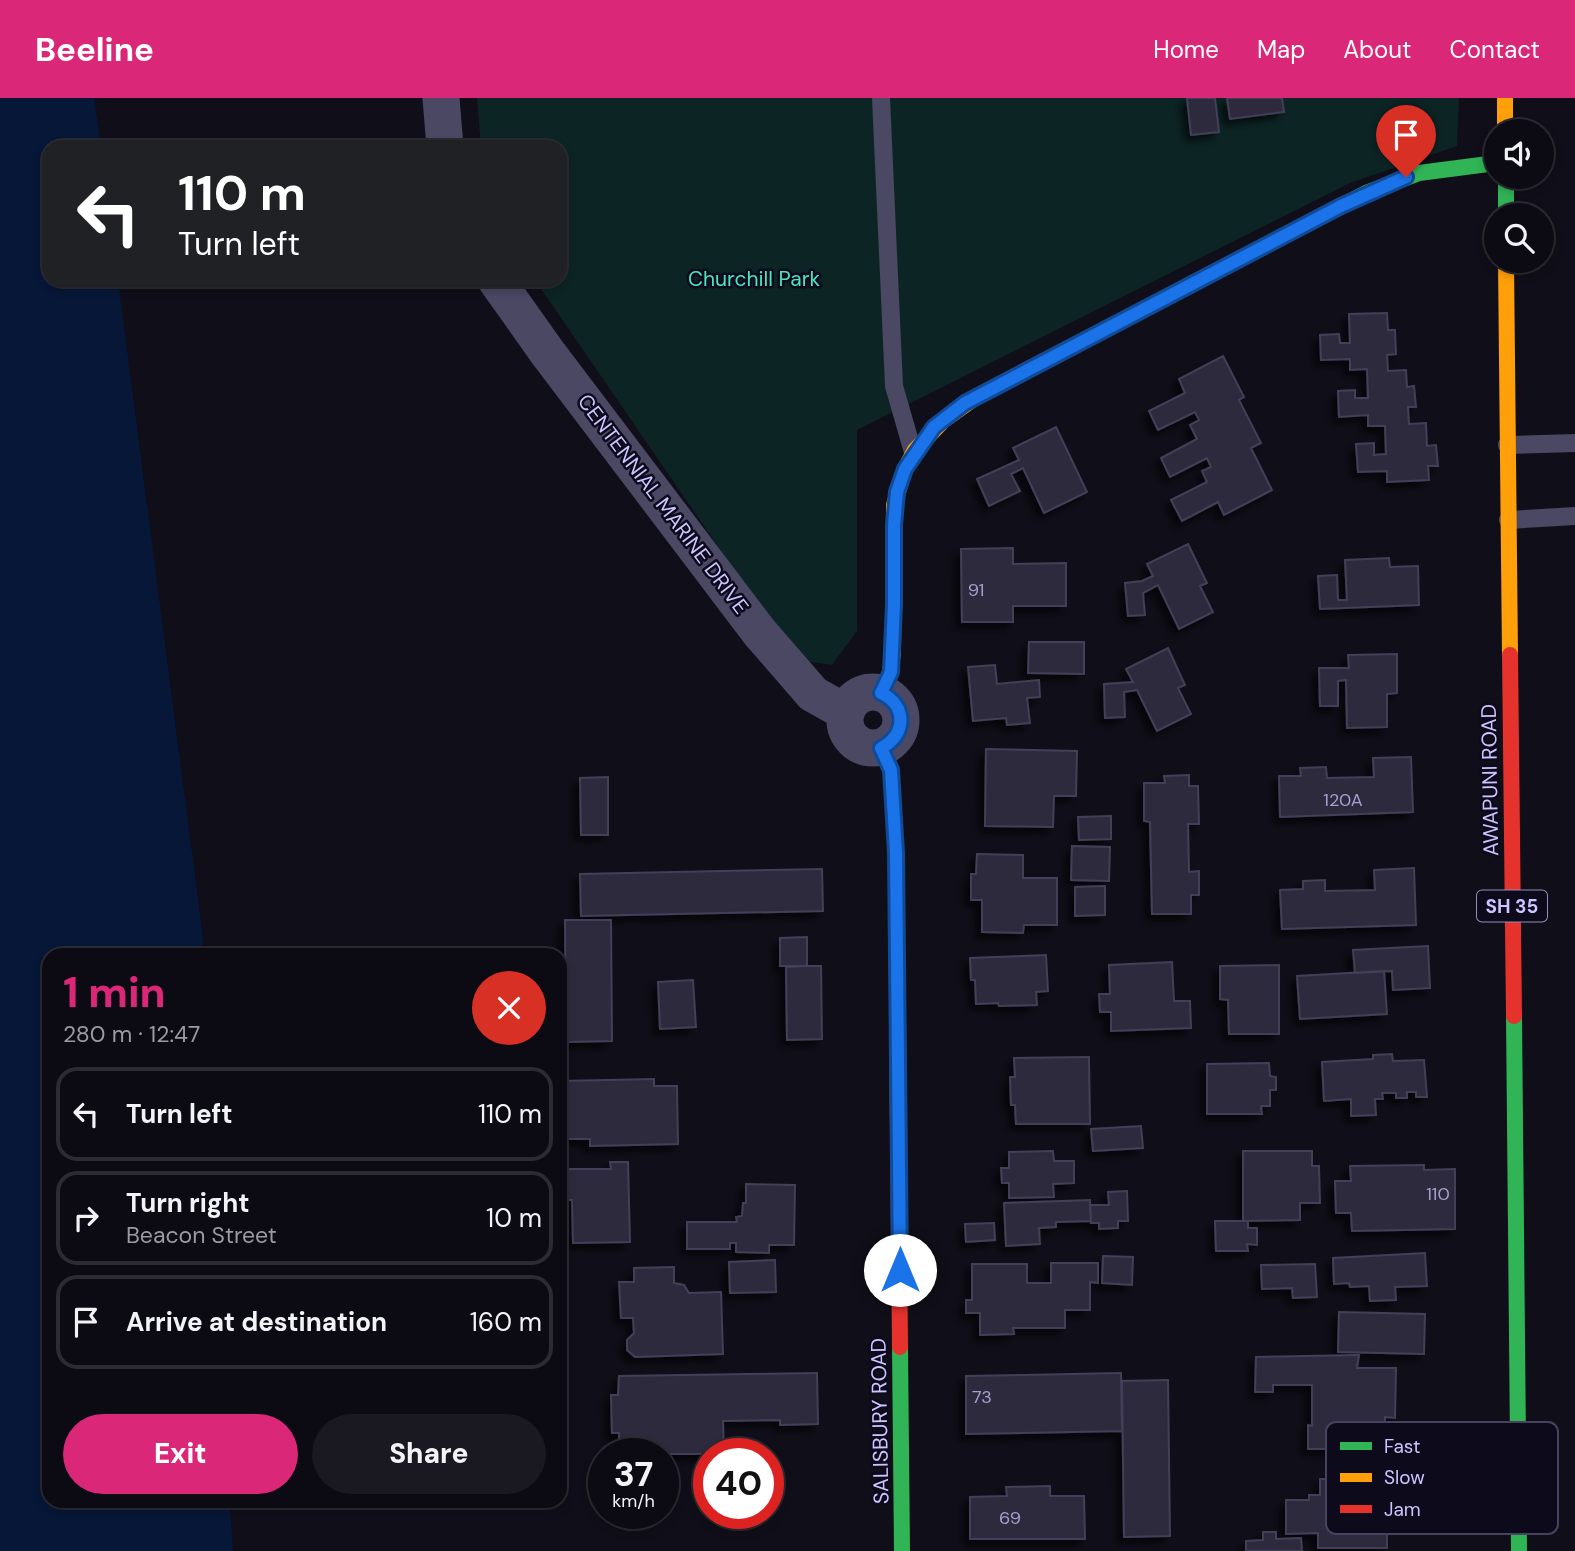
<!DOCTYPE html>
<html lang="en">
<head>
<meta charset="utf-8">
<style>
  body { margin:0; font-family:"DM Sans",sans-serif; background:#1a1820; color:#f1f3f6; height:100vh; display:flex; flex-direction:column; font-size:26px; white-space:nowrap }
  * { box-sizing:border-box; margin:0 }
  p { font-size:23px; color:#9a9a9f }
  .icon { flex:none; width:38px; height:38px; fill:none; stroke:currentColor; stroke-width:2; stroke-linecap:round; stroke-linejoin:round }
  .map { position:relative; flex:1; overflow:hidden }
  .drawer { position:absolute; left:42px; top:850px; width:525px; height:560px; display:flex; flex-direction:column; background:#0c0a12; border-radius:21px; box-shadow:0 4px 10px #0003,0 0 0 2px #2c2b32 }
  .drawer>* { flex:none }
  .top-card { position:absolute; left:42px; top:42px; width:525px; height:147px; border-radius:21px; box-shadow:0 4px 10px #0003,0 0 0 2px #2c2b32; background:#202124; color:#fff; overflow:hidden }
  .buttons { position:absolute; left:1484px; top:21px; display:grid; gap:14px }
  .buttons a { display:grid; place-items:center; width:70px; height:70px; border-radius:50%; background:#0c0a12; box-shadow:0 4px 10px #0003,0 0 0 2px #2c2b32; font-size:35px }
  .speed { position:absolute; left:588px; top:1340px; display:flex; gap:14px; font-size:35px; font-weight:700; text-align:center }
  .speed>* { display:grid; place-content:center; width:91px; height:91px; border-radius:50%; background:#0c0a12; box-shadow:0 4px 10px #0003,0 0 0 2px #2c2b32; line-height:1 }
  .speed small { font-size:18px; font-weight:400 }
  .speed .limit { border:10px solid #d22; background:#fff; color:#111 }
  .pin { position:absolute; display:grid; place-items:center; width:60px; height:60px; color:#fff; margin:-72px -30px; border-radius:50% 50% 50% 0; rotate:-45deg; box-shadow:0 0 7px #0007 }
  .pin .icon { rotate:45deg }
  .me { position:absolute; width:77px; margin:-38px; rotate:0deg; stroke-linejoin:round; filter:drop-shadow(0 0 5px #0008) }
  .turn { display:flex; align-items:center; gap:24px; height:147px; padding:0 21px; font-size:32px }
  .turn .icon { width:91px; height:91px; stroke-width:2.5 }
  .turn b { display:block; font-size:49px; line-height:60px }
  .round { display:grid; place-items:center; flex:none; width:74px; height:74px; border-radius:37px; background:#1a1820 }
  .overview { display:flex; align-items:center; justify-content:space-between; height:119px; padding:0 21px }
  h1 { font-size:42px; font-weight:800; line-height:52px; color:#db2777 }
  .cta { display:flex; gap:14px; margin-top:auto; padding:14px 21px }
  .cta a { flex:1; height:80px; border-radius:42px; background:#db2777; color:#fff; font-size:28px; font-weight:800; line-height:80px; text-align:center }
  .cta a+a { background:#1a1820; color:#f1f3f6 }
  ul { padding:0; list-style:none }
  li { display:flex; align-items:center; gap:21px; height:94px; margin:0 14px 10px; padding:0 7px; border:4px solid #2c2b32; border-radius:21px }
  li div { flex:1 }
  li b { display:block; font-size:26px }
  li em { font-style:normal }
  header { display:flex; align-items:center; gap:42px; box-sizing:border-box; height:98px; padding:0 35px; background:#db2777; color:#fff }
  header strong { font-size:33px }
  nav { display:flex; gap:38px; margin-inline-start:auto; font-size:24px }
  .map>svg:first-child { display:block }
  .green { fill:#0d2424 }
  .water { fill:#061737 }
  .building { fill:#2e2a3c; stroke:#433f58; stroke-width:2; filter:url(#shadow) }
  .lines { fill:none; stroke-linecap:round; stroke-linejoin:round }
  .lane { stroke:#4a4862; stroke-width:18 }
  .street { stroke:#4a4862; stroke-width:37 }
  .fast { stroke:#30b455; stroke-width:16 }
  .slow { stroke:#ff9f0a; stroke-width:16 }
  .jam { stroke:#e5322d; stroke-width:16 }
  .route-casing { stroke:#114b97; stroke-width:18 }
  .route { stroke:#1a73e8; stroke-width:12 }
  .labels { text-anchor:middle; stroke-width:5; stroke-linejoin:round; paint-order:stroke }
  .number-label { font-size:18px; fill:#a59ece }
  .shield { fill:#0d0a1c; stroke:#938dbb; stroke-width:2 }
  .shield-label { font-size:19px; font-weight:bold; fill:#cdc5ff }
  .park-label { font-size:21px; fill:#4ae6c1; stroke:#0d0a1c }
  .street-label { font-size:21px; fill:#cdc5ff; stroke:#0d0a1c }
  .key { fill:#0d0a1c; stroke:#474260; stroke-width:2 }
  .key-label { font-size:19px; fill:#cdc5ff }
</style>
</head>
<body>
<header>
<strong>Beeline</strong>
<nav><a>Home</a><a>Map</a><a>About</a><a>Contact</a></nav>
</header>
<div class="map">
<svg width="1575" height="1453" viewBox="0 0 1575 1453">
  <defs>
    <filter id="shadow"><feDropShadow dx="-6" dy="6" stdDeviation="3.5" flood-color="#0009"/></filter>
  </defs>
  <rect width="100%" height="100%" fill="#100e18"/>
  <path class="green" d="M477 0H1459L1457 48 1350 85 857 332V533L832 567 796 562 535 182H560V49H481Z"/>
  <path class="water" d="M0 0H94L101 49H49V182H118L202 832 204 857 49 858V1404H230L233 1453H0Z"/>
  <path class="building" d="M1187 0H1215L1219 34 1191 37Z
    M1227 0H1282L1284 14 1230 21Z
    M1387 215 1388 232H1395L1396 256 1387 257 1388 273 1406 272 1407 289 1414 288 1416 309H1408L1409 326 1426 325 1427 348 1436 347 1438 368H1428L1429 382 1387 384V373L1358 374 1356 346 1374 345V357L1386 356 1385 328H1368V317L1339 319 1338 293 1355 292V300H1368L1367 271 1350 272V261L1321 262 1320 237 1339 236 1340 245H1350L1349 216Z
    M1223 258 1244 299 1239 302 1261 345 1251 350 1272 392 1224 417 1218 404 1182 423 1171 402 1207 384 1202 373 1211 369 1207 360 1170 379 1161 360 1197 341 1190 327 1199 322 1195 314 1158 332 1149 313 1185 295 1179 281Z
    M1056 329 1087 394 1044 415 1023 370 1011 376 1020 393 989 408 977 381 1019 362 1013 350Z
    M1188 446 1207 485 1200 488 1213 514 1179 531 1158 487 1143 495 1145 517 1128 518 1125 485 1142 483 1153 478 1147 466Z
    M1013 450V466L1066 465V508H1013V524H962L961 451Z
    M1389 460 1390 469 1418 468 1419 507 1320 511 1318 478 1337 477 1338 502H1347L1345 462Z
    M1029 544H1084V576L1028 575Z
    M1168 550 1185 587 1178 590 1191 616 1157 633 1137 592 1124 594 1125 619 1105 620 1104 586 1133 584 1126 571Z
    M1397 556V595L1387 596V629L1347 630 1346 582 1338 583V608H1320L1319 570H1349L1348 557Z
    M995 567 997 586 1039 582 1040 599 1027 600 1030 625 1007 627 1006 620 973 623 968 569Z
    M986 651 1077 653 1076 698H1054L1053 729 985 728Z
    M1411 659 1413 714 1280 719 1279 678H1301L1300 670 1326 669 1327 680 1374 679 1373 660Z
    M1189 677V688H1198L1199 726H1188L1189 774 1199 773V797H1191V816H1152L1150 724 1144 723V685H1165L1164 678Z
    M608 679V737H581L580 680Z
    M1111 718V741L1079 742 1078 719Z
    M1072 748 1110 749 1109 783 1071 782Z
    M977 756 1023 757V780H1057V827H1024L1023 835 982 834V802H971V776H976Z
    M1414 770 1416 827 1282 831 1280 792 1303 791V783L1325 782V793L1375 792 1374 772Z
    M822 771 823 813 581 818 580 776Z
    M1105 788V817L1075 818V789Z
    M565 822H611L612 943 566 944Z
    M807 839V868H780V840Z
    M1428 848 1430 890 1393 892 1392 873 1355 875 1353 852Z
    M1046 857 1048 893 1036 894 1037 907 999 908 998 905 976 906 975 882H971L970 860Z
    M1172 864 1174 903H1190L1191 930 1111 933V914H1100L1099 896H1110L1109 867Z
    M1279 867V936H1229L1228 902 1220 901V868Z
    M807 868H821L822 941 787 942 786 869Z
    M1384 873 1387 916 1300 921 1297 878Z
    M693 882 696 929 660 931 658 884Z
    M1392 956 1393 963 1424 962 1427 999H1416V994H1407V1000H1396V995H1382L1383 1001H1375L1376 1017 1351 1018V1001L1324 1003 1322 964 1373 961V957Z
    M1089 959 1090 1026H1016L1015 1007H1011L1010 979H1015L1014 960Z
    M1269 965 1270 978 1276 979V992H1270V1008H1261L1262 1016H1207V966Z
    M654 981V988H677L678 1046 590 1048V1041H565L560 1038V983Z
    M1141 1028 1143 1050 1093 1053 1091 1031Z
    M1053 1053 1054 1063H1074V1085L1053 1086 1054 1099 1009 1100V1085H1002L1001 1070H1009V1054Z
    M1243 1053H1312V1068H1319L1320 1105H1300V1122L1243 1123Z
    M610 1064H628L630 1144 573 1145 572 1102H565L560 1095 561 1075 564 1071H611Z
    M1424 1067V1072L1455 1071V1131L1352 1133 1351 1115H1336L1335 1083H1351L1350 1068Z
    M746 1086 795 1087 794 1147H769V1155L736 1154V1145H730V1151H687V1124H737L736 1119 742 1118 743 1105H746Z
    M1127 1093 1128 1123H1118V1130L1099 1131V1125H1091L1090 1107H1109L1108 1094Z
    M1090 1102 1091 1123 1056 1124V1129L1039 1130 1040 1146 1006 1148 1004 1105Z
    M1215 1123H1248V1130H1257V1147L1247 1146 1248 1153H1216Z
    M994 1125 995 1142 966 1144 965 1126Z
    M1425 1155 1427 1188 1395 1189 1396 1202 1370 1203 1369 1188 1350 1189 1349 1185 1334 1186 1333 1160Z
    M1103 1158 1133 1159 1132 1187 1102 1185Z
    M775 1162 776 1194 730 1195 729 1164Z
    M1051 1165H1098V1185L1090 1184V1212H1065V1230H1013L1014 1236 980 1237V1215H966V1202H972V1166H1027V1185H1051Z
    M1315 1166 1317 1199 1293 1200 1292 1190 1262 1191 1261 1167Z
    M674 1169V1185L684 1187 689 1195 721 1194 723 1256 635 1259 627 1252V1242L634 1235 633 1220H621L619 1184H634V1170Z
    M1339 1214 1425 1216 1424 1256 1338 1254Z
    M1359 1257 1357 1270H1396L1395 1320 1385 1319 1384 1351H1308V1327L1312 1328V1287H1273V1294H1255L1256 1259Z
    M817 1275 818 1326 780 1327V1322L723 1323 724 1356H619V1335H612L611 1297H618L619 1278Z
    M1121 1275 1122 1333 966 1336V1278Z
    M1168 1282 1170 1438 1124 1439 1122 1283Z
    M1320 1381H1350L1349 1391H1380V1404H1387V1450H1318V1435L1286 1436V1402H1309V1397H1320Z
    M1050 1388V1398H1084L1085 1441H970V1399L1007 1398 1006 1389Z
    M1263 1434H1276V1441L1301 1440 1302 1453H1246V1443L1263 1442Z"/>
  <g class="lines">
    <path class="lane" d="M881 0 894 288 913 354
      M1507 347 1575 345
      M1508 422 1575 418"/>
    <path class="street" d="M441 0 445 49
      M496 182 547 254 760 535 813 596 845 614
      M845 622a28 28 0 1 1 56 0a28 28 0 1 1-56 0Z"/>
    <path class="fast" d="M1506 79V117
      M1193 185 1366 95 1419 75 1496 65
      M1514 918 1519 1453
      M900 1249 902 1453"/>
    <path class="slow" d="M1505 0V33
      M1506 163 1510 557
      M881 595 890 575 893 554 894 407 905 371 915 352 944 322 979 297 1193 185
      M881 650 891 672 896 755 898 1033"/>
    <path class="jam" d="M1510 557 1514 918
      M898 1033 900 1249"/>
  </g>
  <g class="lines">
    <defs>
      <path id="route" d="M900 1172 896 755 891 672 881 650C907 637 907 607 881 595L891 574 894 507V427L897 394 905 371 934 329 965 305 1341 108 1406 79"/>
    </defs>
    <use href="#route" class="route-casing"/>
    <use href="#route" class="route"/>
  </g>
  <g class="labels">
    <g class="number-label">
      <text x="976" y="498">91</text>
      <text x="1343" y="708">120A</text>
      <text x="1438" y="1102">110</text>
      <text x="982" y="1305">73</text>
      <text x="1010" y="1426">69</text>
    </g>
    <rect class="shield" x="1477" y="792.5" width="70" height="31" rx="5"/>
    <g class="shield-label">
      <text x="1512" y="815">SH 35</text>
    </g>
    <g class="park-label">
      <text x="754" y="188">Churchill Park</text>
    </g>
    <g class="street-label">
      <text transform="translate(663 406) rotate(53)" y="7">CENTENNIAL MARINE DRIVE</text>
      <text transform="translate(1490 682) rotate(-91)" y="7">AWAPUNI ROAD</text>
      <text transform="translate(880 1323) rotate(-91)" y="7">SALISBURY ROAD</text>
    </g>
  </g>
  <rect x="1326" y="1324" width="232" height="112" rx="10" class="key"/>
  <rect x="1340" y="1344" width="32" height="8" fill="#30b455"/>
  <rect x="1340" y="1375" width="32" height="9" fill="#ff9f0a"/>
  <rect x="1340" y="1407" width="32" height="8" fill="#e5322d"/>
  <g class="key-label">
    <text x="1384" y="1355">Fast</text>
    <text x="1384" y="1386">Slow</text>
    <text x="1384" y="1418">Jam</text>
  </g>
</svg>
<div class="buttons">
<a><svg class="icon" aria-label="sound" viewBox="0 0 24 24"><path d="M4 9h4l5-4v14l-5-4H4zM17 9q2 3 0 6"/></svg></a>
<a><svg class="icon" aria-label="search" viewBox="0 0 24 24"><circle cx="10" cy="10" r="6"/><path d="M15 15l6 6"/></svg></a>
</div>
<div class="speed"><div>37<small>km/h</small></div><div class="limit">40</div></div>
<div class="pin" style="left:1406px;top:79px;background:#d93025"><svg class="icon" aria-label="arrive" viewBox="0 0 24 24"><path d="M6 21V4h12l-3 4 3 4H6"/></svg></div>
<svg class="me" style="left:900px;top:1172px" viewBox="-20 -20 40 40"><circle r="19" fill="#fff"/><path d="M0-13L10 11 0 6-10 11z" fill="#1a73e8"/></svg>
<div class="top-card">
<div class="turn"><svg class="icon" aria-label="left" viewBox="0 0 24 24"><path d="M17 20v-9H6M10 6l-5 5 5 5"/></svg><div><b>110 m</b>Turn left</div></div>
</div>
<section class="drawer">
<div class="overview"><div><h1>1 min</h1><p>280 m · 12:47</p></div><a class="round" style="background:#d93025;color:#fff"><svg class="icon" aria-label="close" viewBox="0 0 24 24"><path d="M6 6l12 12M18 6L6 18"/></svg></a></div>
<ul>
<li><svg class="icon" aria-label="left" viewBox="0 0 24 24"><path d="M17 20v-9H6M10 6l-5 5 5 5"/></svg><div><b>Turn left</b></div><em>110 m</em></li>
<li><svg class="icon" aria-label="right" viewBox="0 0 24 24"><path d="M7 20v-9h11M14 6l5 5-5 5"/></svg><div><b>Turn right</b><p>Beacon Street</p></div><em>10 m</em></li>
<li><svg class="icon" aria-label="arrive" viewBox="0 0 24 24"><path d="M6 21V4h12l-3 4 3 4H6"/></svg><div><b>Arrive at destination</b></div><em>160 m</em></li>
</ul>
<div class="cta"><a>Exit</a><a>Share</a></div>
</section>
</div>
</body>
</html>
